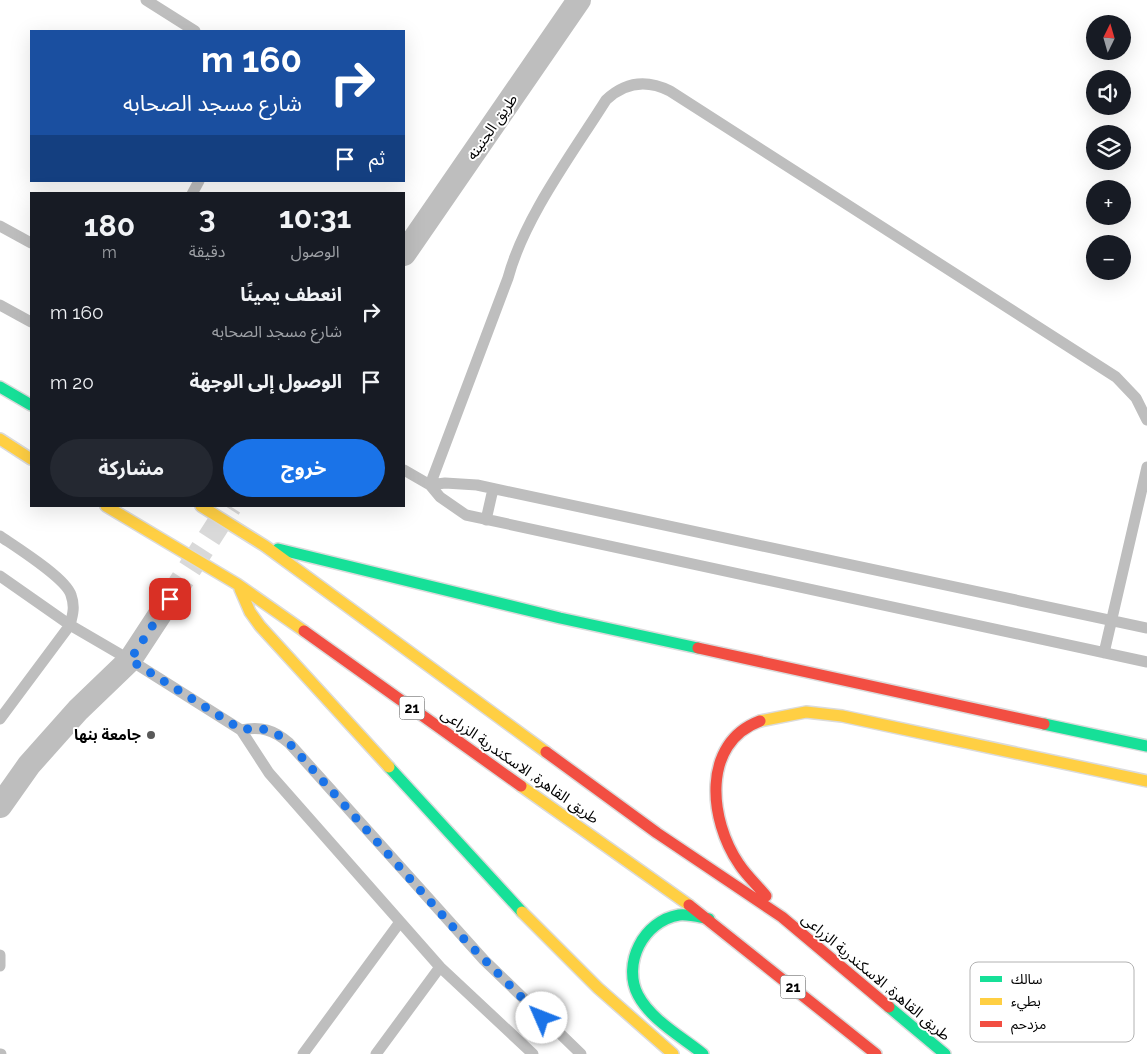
<!DOCTYPE html>
<html lang="ar">
<head>
<meta charset="utf-8">
<style>
  body { margin:0; font-family:Raleway,"Noto Sans Arabic",sans-serif; background:#242831; color:#f1f3f6; direction:rtl; height:100vh; display:flex; flex-direction:column; font-size:19px; white-space:nowrap }
  * { box-sizing:border-box; margin:0 }
  p { font-size:16px; color:#9ea1a6 }
  .icon { flex:none; width:28px; height:28px; fill:none; stroke:currentColor; stroke-width:2; stroke-linecap:round; stroke-linejoin:round }
  .map { position:relative; flex:1; overflow:hidden; direction:ltr }
  .side { position:absolute; left:30px; top:192px; width:375px; height:315px; display:flex; flex-direction:column; background:#171b24; border-radius:0px; box-shadow:0 5px 20px #0002; direction:rtl }
  .side>* { flex:none }
  .top-card { position:absolute; left:30px; top:30px; width:375px; height:152px; border-radius:0px; box-shadow:0 5px 20px #0002; direction:rtl; background:#1a4fa0; color:#fff; overflow:hidden }
  .needle { width:32px; rotate:5deg }
  .tools { position:absolute; left:1086px; top:15px; display:grid; gap:10px }
  .tools a { display:grid; place-items:center; width:45px; height:45px; border-radius:50%; background:#171b24; box-shadow:0 5px 20px #0002; font-size:25px }
  .pin { position:absolute; display:grid; place-items:center; width:42px; height:42px; color:#fff; margin:-21px; border-radius:10px; box-shadow:0 2px 8px #0006 }
  .me { position:absolute; width:55px; margin:-28px; rotate:314deg; stroke-linejoin:round; filter:drop-shadow(0 0 4px #0008) }
  .turn { display:flex; align-items:center; gap:18px; height:105px; padding:0 20px; font-size:22px }
  .turn .icon { width:65px; height:65px; stroke-width:2.5 }
  .turn b { display:block; font-size:35px; line-height:42px }
  .then { display:flex; align-items:center; height:48px; padding:0 20px; background:#0003; gap:10px; font-size:19px }
  .eta { display:flex; justify-content:space-evenly; align-items:center; height:85px; text-align:center }
  .eta b { font-size:30px; font-weight:700; line-height:35px }
  .primary-button { display:flex; gap:10px; margin-top:auto; padding:10px 20px }
  .primary-button a { flex:1; height:58px; border-radius:30px; background:#1a73e8; color:#fff; font-size:20px; font-weight:700; line-height:58px; text-align:center }
  .primary-button a+a { background:#242831; color:#f1f3f6 }
  ul { padding:0; list-style:none }
  li { display:flex; align-items:center; gap:15px; height:70px; padding:0 20px }
  li div { flex:1 }
  li b { display:block; font-size:19px }
  li em { font-style:normal }
  .map>svg:first-child { display:block }
  .lines { fill:none; stroke-linecap:round; stroke-linejoin:round }
  .street-tunnel { stroke:#d9d9d9; stroke-width:24; stroke-dasharray:24 12; stroke-linecap:butt }
  .fast-casing { stroke:#dbdbdb; stroke-width:14 }
  .slow-casing { stroke:#dbdbdb; stroke-width:14 }
  .jam-casing { stroke:#dbdbdb; stroke-width:14 }
  .lane { stroke:#bebebe; stroke-width:11 }
  .street { stroke:#bebebe; stroke-width:24 }
  .fast { stroke:#16e098; stroke-width:11 }
  .slow { stroke:#ffcf43; stroke-width:11 }
  .jam { stroke:#f24e42; stroke-width:11 }
  .route { stroke:#1a73e8; stroke-width:9; stroke-dasharray:0 16.2 }
  .poi-dot { fill:#595959; stroke:#fff; stroke-width:2 }
  .labels { text-anchor:middle; stroke-width:4; stroke-linejoin:round; paint-order:stroke }
  .shield { fill:#fff; stroke:#4c4c4c; stroke-width:1 }
  .shield-label { font-size:14px; font-weight:bold; fill:#000 }
  .street-label { font-size:15px; fill:#000; stroke:#fff }
  .poi-label { font-size:15px; font-weight:bold; fill:#000; stroke:#fff; text-anchor:end }
  .key { fill:#fff; stroke:#b2b2b2; stroke-width:1 }
  .key-label { font-size:14px; fill:#000 }
</style>
</head>
<body>
<div class="map">
<svg width="1147" height="1054" viewBox="0 0 1147 1054">
  <rect width="100%" height="100%" fill="#fff"/>
  <g class="lines">
    <path class="street-tunnel" d="M170 599 230 506"/>
    <defs>
      <path id="fast" d="M0 387 31 405
        M278 549 560 618 698 648
        M1044 724 1147 746
        M389 767 522 912
        M889 1007 945 1054
        M703 1054C682 1037 651 1020 638 995 622 964 643 921 679 915 689 914 699 917 709 919"/>
      <path id="slow" d="M0 439 31 459
        M106 506 237 584 304 631
        M201 506 265 546 546 752
        M240 589 250 612 260 626 389 767
        M760 721 806 712 842 716 1147 781
        M521 786 689 905
        M522 912 598 988 673 1054"/>
      <path id="jam" d="M304 631 521 786
        M698 648 1044 724
        M760 721C701 743 709 820 739 864 746 875 757 885 766 896
        M546 752 657 833 782 917 889 1007
        M689 905 876 1054"/>
    </defs>
    <use href="#fast" class="fast-casing"/>
    <use href="#slow" class="slow-casing"/>
    <use href="#jam" class="jam-casing"/>
    <path class="lane" d="M146 0 195 31
      M192 194 199 181
      M0 226 31 243
      M0 305 31 322
      M404 470 430 485 440 497 466 515 1147 662
      M430 485 508 278C524 218 572 154 606 100 625 82 646 79 670 91L1116 377 1136 398 1147 420
      M430 485 445 483 477 485 1147 628
      M486 520 493 489
      M0 536C16 547 66 578 71 595 75 606 73 614 70 625L0 719
      M0 576 70 625 130 660 241 730 269 773 440 967 533 1054
      M1104 653 1147 467
      M241 730C261 726 274 730 289 743L484 960 581 1054
      M0 955V966
      M0 1054H1
      M303 1054 400 922
      M376 1054 440 967"/>
    <path class="street" d="M404 254 579 0
      M0 806 29 765 78 710 130 660 170 599"/>
    <use href="#fast" class="fast"/>
    <use href="#slow" class="slow"/>
    <use href="#jam" class="jam"/>
  </g>
  <g class="lines">
    <path class="route" d="M170 599 130 660 242 730C261 726 274 730 289 743L461 936 542 1018"/>
  </g>
  <circle class="poi-dot" cx="151" cy="735" r="5"/>
  <g class="labels">
    <g class="shield">
      <rect x="399.5" y="696.5" width="25" height="23" rx="4"/>
      <rect x="780.5" y="975.5" width="25" height="23" rx="4"/>
    </g>
    <g class="shield-label">
      <text x="412" y="713">21</text>
      <text x="793" y="992">21</text>
    </g>
    <g class="street-label">
      <text transform="translate(492 127) rotate(-55)" y="5">طريق الجنينه</text>
      <text transform="translate(520 766) rotate(35)" y="5">طريق القاهرة, الاسكندرية الزراعى</text>
      <text transform="translate(876 977) rotate(40)" y="5">طريق القاهرة, الاسكندرية الزراعى</text>
    </g>
    <g class="poi-label">
      <text x="141" y="740">جامعة بنها</text>
    </g>
  </g>
  <rect x="970" y="962" width="164" height="80" rx="8" class="key"/>
  <rect x="980" y="976" width="22" height="6" fill="#16e098"/>
  <rect x="980" y="998" width="22" height="7" fill="#ffcf43"/>
  <rect x="980" y="1021" width="22" height="6" fill="#f24e42"/>
  <g class="key-label">
    <text x="1011" y="984">سالك</text>
    <text x="1011" y="1006">بطيء</text>
    <text x="1011" y="1029">مزدحم</text>
  </g>
</svg>
<div class="tools">
<a><svg class="needle" viewBox="-14 -14 28 28"><path d="M0-13l5 13h-10z" fill="#e53935"/><path d="M0 13l5-13h-10z" fill="#9ea1a6"/></svg></a>
<a><svg class="icon" aria-label="sound" viewBox="0 0 24 24"><path d="M4 9h4l5-4v14l-5-4H4zM17 9q2 3 0 6"/></svg></a>
<a><svg class="icon" aria-label="layers" viewBox="0 0 24 24"><path d="M12 4l9 5-9 5-9-5zM3 14l9 5 9-5"/></svg></a>
<a>+</a>
<a>−</a>
</div>
<div class="pin" style="left:170px;top:599px;background:#d93025"><svg class="icon" aria-label="arrive" viewBox="0 0 24 24"><path d="M6 21V4h12l-3 4 3 4H6"/></svg></div>
<svg class="me" style="left:542px;top:1018px" viewBox="-20 -20 40 40"><circle r="19" fill="#fff"/><path d="M0-13L10 11 0 6-10 11z" fill="#1a73e8"/></svg>
<div class="top-card">
<div class="turn"><svg class="icon" aria-label="right" viewBox="0 0 24 24"><path d="M7 20v-9h11M14 6l5 5-5 5"/></svg><div><b>160 m</b>شارع مسجد الصحابه</div></div>
<div class="then">ثم<svg class="icon" aria-label="arrive" viewBox="0 0 24 24"><path d="M6 21V4h12l-3 4 3 4H6"/></svg></div>
</div>
<section class="side">
<div class="eta">
<div><b>10:31</b><p>الوصول</p></div>
<div><b>3</b><p>دقيقة</p></div>
<div><b>180</b><p>m</p></div>
</div>
<ul>
<li><svg class="icon" aria-label="right" viewBox="0 0 24 24"><path d="M7 20v-9h11M14 6l5 5-5 5"/></svg><div><b>انعطف يمينًا</b><p>شارع مسجد الصحابه</p></div><em>160 m</em></li>
<li><svg class="icon" aria-label="arrive" viewBox="0 0 24 24"><path d="M6 21V4h12l-3 4 3 4H6"/></svg><div><b>الوصول إلى الوجهة</b></div><em>20 m</em></li>
</ul>
<div class="primary-button"><a>خروج</a><a>مشاركة</a></div>
</section>
</div>
</body>
</html>
